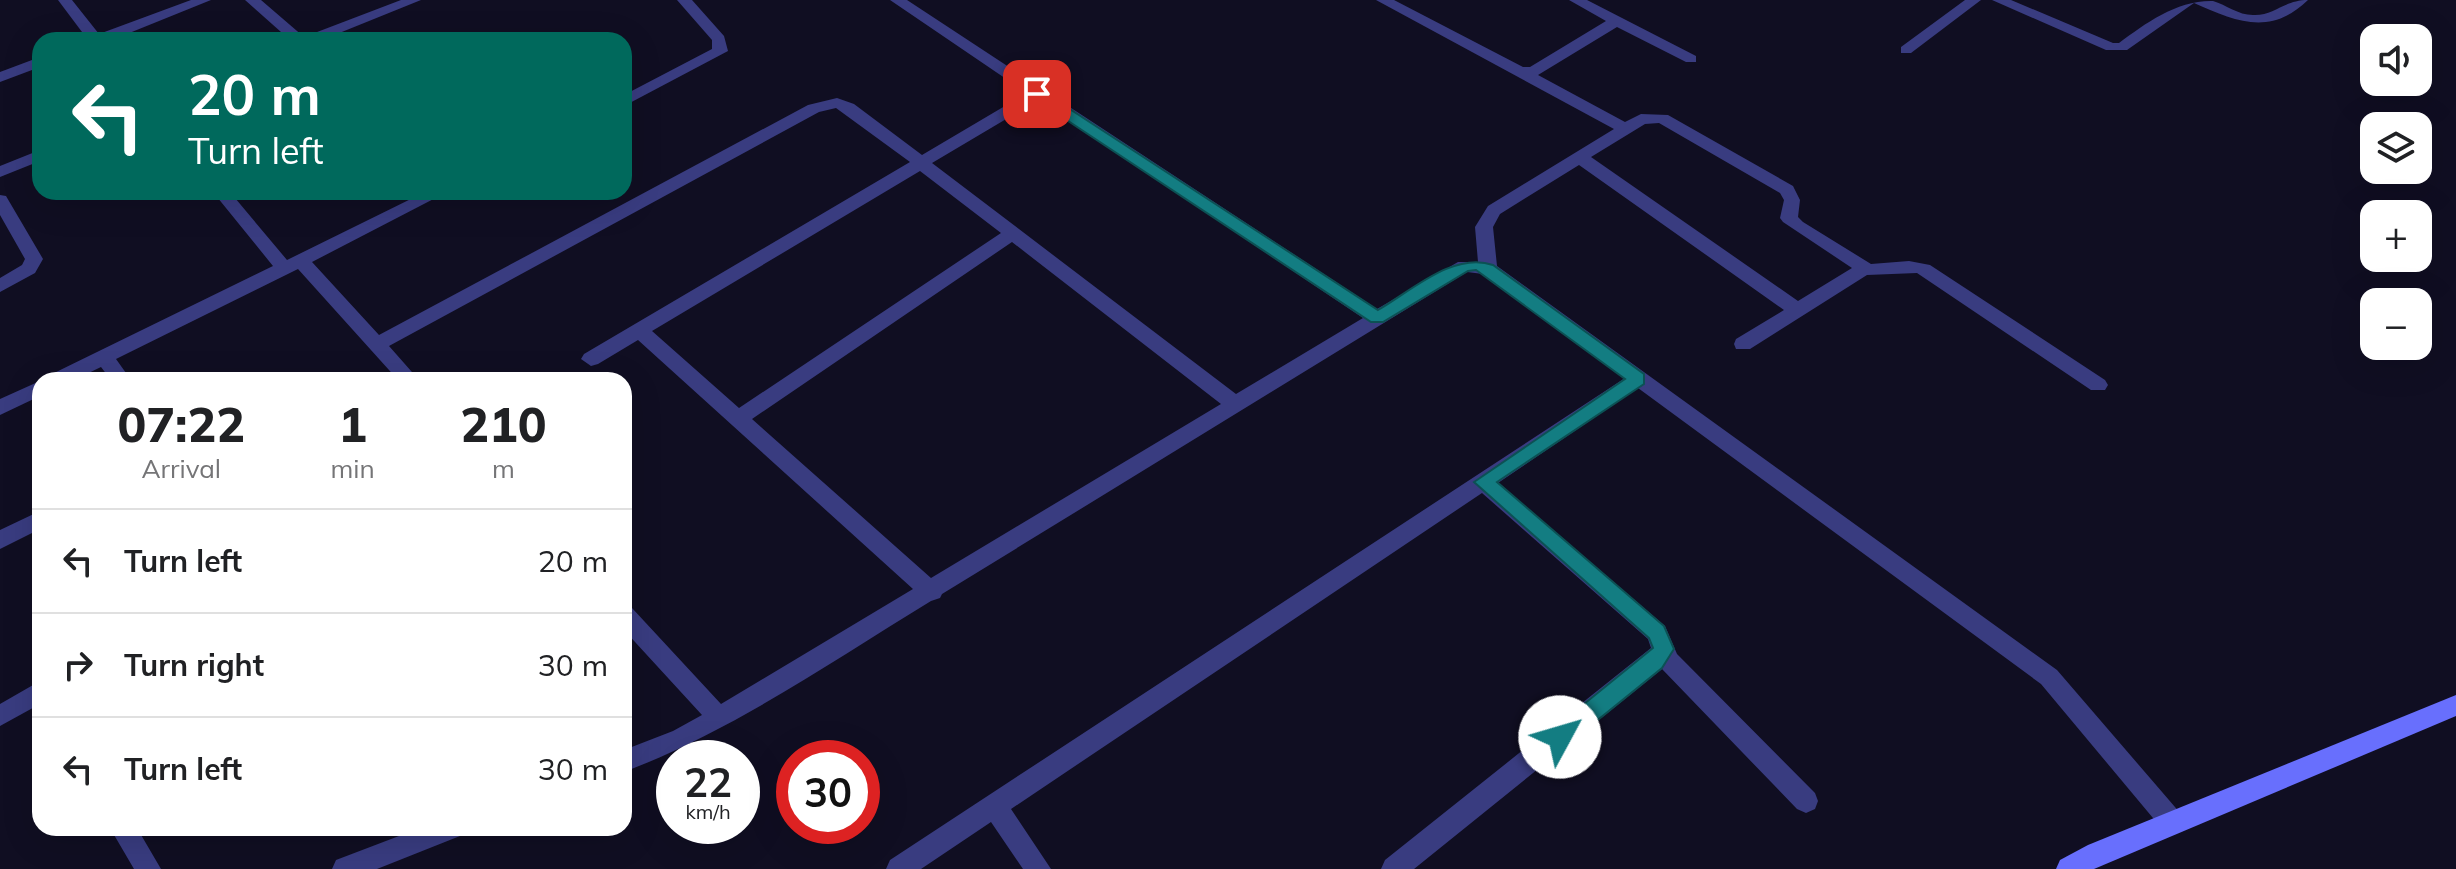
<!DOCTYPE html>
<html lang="en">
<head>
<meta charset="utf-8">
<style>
  body { margin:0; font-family:Mulish,sans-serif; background:#f2f2f2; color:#202124; height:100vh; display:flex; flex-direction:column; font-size:30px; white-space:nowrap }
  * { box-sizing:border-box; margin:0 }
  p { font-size:26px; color:#757577 }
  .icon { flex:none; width:44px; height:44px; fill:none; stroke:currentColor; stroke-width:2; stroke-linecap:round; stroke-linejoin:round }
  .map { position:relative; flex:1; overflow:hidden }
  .panel { position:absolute; left:32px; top:372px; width:600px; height:464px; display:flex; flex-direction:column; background:#fff; border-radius:24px; box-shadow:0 8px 32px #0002 }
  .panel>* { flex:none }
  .guide { position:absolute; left:32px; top:32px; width:600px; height:168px; border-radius:24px; box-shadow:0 8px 32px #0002; background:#00695c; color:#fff; overflow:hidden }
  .fabs { position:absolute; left:2360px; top:24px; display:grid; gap:16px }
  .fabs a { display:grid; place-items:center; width:72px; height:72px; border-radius:16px; background:#fff; box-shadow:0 8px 32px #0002; font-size:40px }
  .speed { position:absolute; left:656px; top:740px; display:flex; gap:16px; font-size:40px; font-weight:700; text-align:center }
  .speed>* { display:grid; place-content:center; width:104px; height:104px; border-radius:50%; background:#fff; box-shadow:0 8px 32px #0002; line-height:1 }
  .speed small { font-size:20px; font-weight:400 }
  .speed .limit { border:12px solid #d22; background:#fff; color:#111 }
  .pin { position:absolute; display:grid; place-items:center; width:68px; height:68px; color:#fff; margin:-34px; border-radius:16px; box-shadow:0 4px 12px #0006 }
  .me { position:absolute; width:88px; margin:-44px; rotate:51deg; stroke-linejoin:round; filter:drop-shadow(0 0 6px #0008) }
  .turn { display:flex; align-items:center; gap:28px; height:168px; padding:0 24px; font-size:36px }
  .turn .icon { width:104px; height:104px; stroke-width:2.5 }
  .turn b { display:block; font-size:56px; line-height:68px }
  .eta { display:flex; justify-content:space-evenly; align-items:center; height:136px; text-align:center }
  .eta b { font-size:48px; font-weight:800; line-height:56px }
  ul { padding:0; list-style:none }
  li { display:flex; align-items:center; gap:24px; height:104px; padding:0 24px; border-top:2px solid #e0e0e0 }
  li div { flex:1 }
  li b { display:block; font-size:30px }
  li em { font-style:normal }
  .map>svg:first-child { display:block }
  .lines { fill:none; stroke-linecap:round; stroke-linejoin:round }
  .street { fill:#393c80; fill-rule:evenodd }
  .secondary { fill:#686ffd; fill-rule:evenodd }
  .route { fill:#137d82; stroke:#0c5154; stroke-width:2 }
</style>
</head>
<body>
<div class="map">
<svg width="2456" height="869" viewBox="0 0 2456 869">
  <rect width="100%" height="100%" fill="#100e22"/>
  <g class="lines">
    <path class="street" d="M58 0H72L99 34 191 0H211L112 40H88Z
      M245 0H261L304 37 401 0H421L322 40H290Z
      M677 0H692L724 36 728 51 624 106V95L712 49V40Z
      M890 0H907L1377 309 1458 262H1478L1475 227 1488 206 1614 129 1376 0H1394L1523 67H1530L1606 21 1569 0H1587L1696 56V62H1686L1617 27 1538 75 1625 122 1641 114 1668 115 1793 186 1800 200 1798 217 1803 222 1871 264 1909 261 1930 265 2105 380 2108 385 2105 390H2091L1917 273 1867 275 1750 349H1736L1734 344 1736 339 1784 310 1579 165 1500 214 1493 227 1497 266 2057 670 2181 814 2185 822 2181 830 2172 834 2163 830 2041 684 1638 388 1498 483 1665 626 1677 654 1815 793 1818 801 1815 809 1806 813 1797 809 1662 669 1414 869H1381L1385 860 1651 648 1648 639 1482 493 1011 809 1051 869H1023L991 822 921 869H886L890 860 1625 378 1483 274 1467 272 942 594 940 598 931 601C831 662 734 730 624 772V750L673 731 702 715 624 630V606L632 608 721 704 913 589 638 340 598 364 591 366 581 359 584 354 910 162 836 108 819 112 389 346 419 380H398L298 269 116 359 131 380H111L101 367 74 380H47L50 375 273 266 213 192H230L287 260 425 192H447L312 262 379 335 808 105 837 98 854 104 922 155 1027 93ZM1038 100 1363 318 1236 394 932 163ZM1659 123 1780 193 1784 200 1780 218 1783 222 1852 268 1798 301 1591 157 1645 124ZM920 171 1001 233 739 408 652 331ZM1012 242 1221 404 931 578 752 419Z
      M1965 0H1981L1911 53H1901V47Z
      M1992 0H2011L2113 43H2119C2146 23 2177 0 2213 1 2227 5 2239 16 2255 15 2275 15 2284 0 2308 0 2270 37 2235 21 2194 3L2127 50H2106Z
      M40 57V67L0 82V72Z
      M40 150V161L0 177V166Z
      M0 195 6 196 43 259 35 273 0 292V278L22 265 25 259 0 215Z
      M40 381V396L0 415V399Z
      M40 511V529L0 549V530Z
      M40 681V704L0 726V704Z
      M110 828H137L161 869H134Z
      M420 828H464L460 836 377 869H332L336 860Z"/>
    <path class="secondary" d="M2456 695V716L2094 869H2056L2060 860 2088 845Z"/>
  </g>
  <path class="route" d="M1032 91H1042L1378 310C1411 291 1454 251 1493 265L1644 374V384L1497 482 1664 626 1674 649 1662 668 1568 744 1560 747 1552 744 1549 737 1552 730 1653 648 1649 638 1474 482 1625 379 1476 270 1468 271 1383 322H1371L1032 97Z"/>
</svg>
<div class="fabs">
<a><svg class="icon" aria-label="sound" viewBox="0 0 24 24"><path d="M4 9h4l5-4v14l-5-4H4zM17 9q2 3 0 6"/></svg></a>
<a><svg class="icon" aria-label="layers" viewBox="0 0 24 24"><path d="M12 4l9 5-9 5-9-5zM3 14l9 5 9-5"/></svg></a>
<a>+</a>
<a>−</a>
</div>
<div class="speed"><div>22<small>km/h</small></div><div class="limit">30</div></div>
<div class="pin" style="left:1037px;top:94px;background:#d93025"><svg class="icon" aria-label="arrive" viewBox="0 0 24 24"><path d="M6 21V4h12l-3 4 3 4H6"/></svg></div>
<svg class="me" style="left:1560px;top:737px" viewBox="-20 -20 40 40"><circle r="19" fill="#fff"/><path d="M0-13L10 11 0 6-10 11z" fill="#137d82"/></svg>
<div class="guide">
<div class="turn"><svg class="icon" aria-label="left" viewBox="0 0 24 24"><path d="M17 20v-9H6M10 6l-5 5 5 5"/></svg><div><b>20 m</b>Turn left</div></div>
</div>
<section class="panel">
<div class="eta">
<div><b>07:22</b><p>Arrival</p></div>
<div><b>1</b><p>min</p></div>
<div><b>210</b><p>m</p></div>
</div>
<ul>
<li><svg class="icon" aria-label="left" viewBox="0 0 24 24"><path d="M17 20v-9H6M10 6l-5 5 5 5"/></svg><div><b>Turn left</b></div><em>20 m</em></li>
<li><svg class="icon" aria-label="right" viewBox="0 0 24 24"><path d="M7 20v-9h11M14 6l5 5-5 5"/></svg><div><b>Turn right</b></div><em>30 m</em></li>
<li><svg class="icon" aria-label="left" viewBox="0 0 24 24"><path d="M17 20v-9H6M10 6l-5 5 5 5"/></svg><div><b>Turn left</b></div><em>30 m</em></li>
</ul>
</section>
</div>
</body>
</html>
